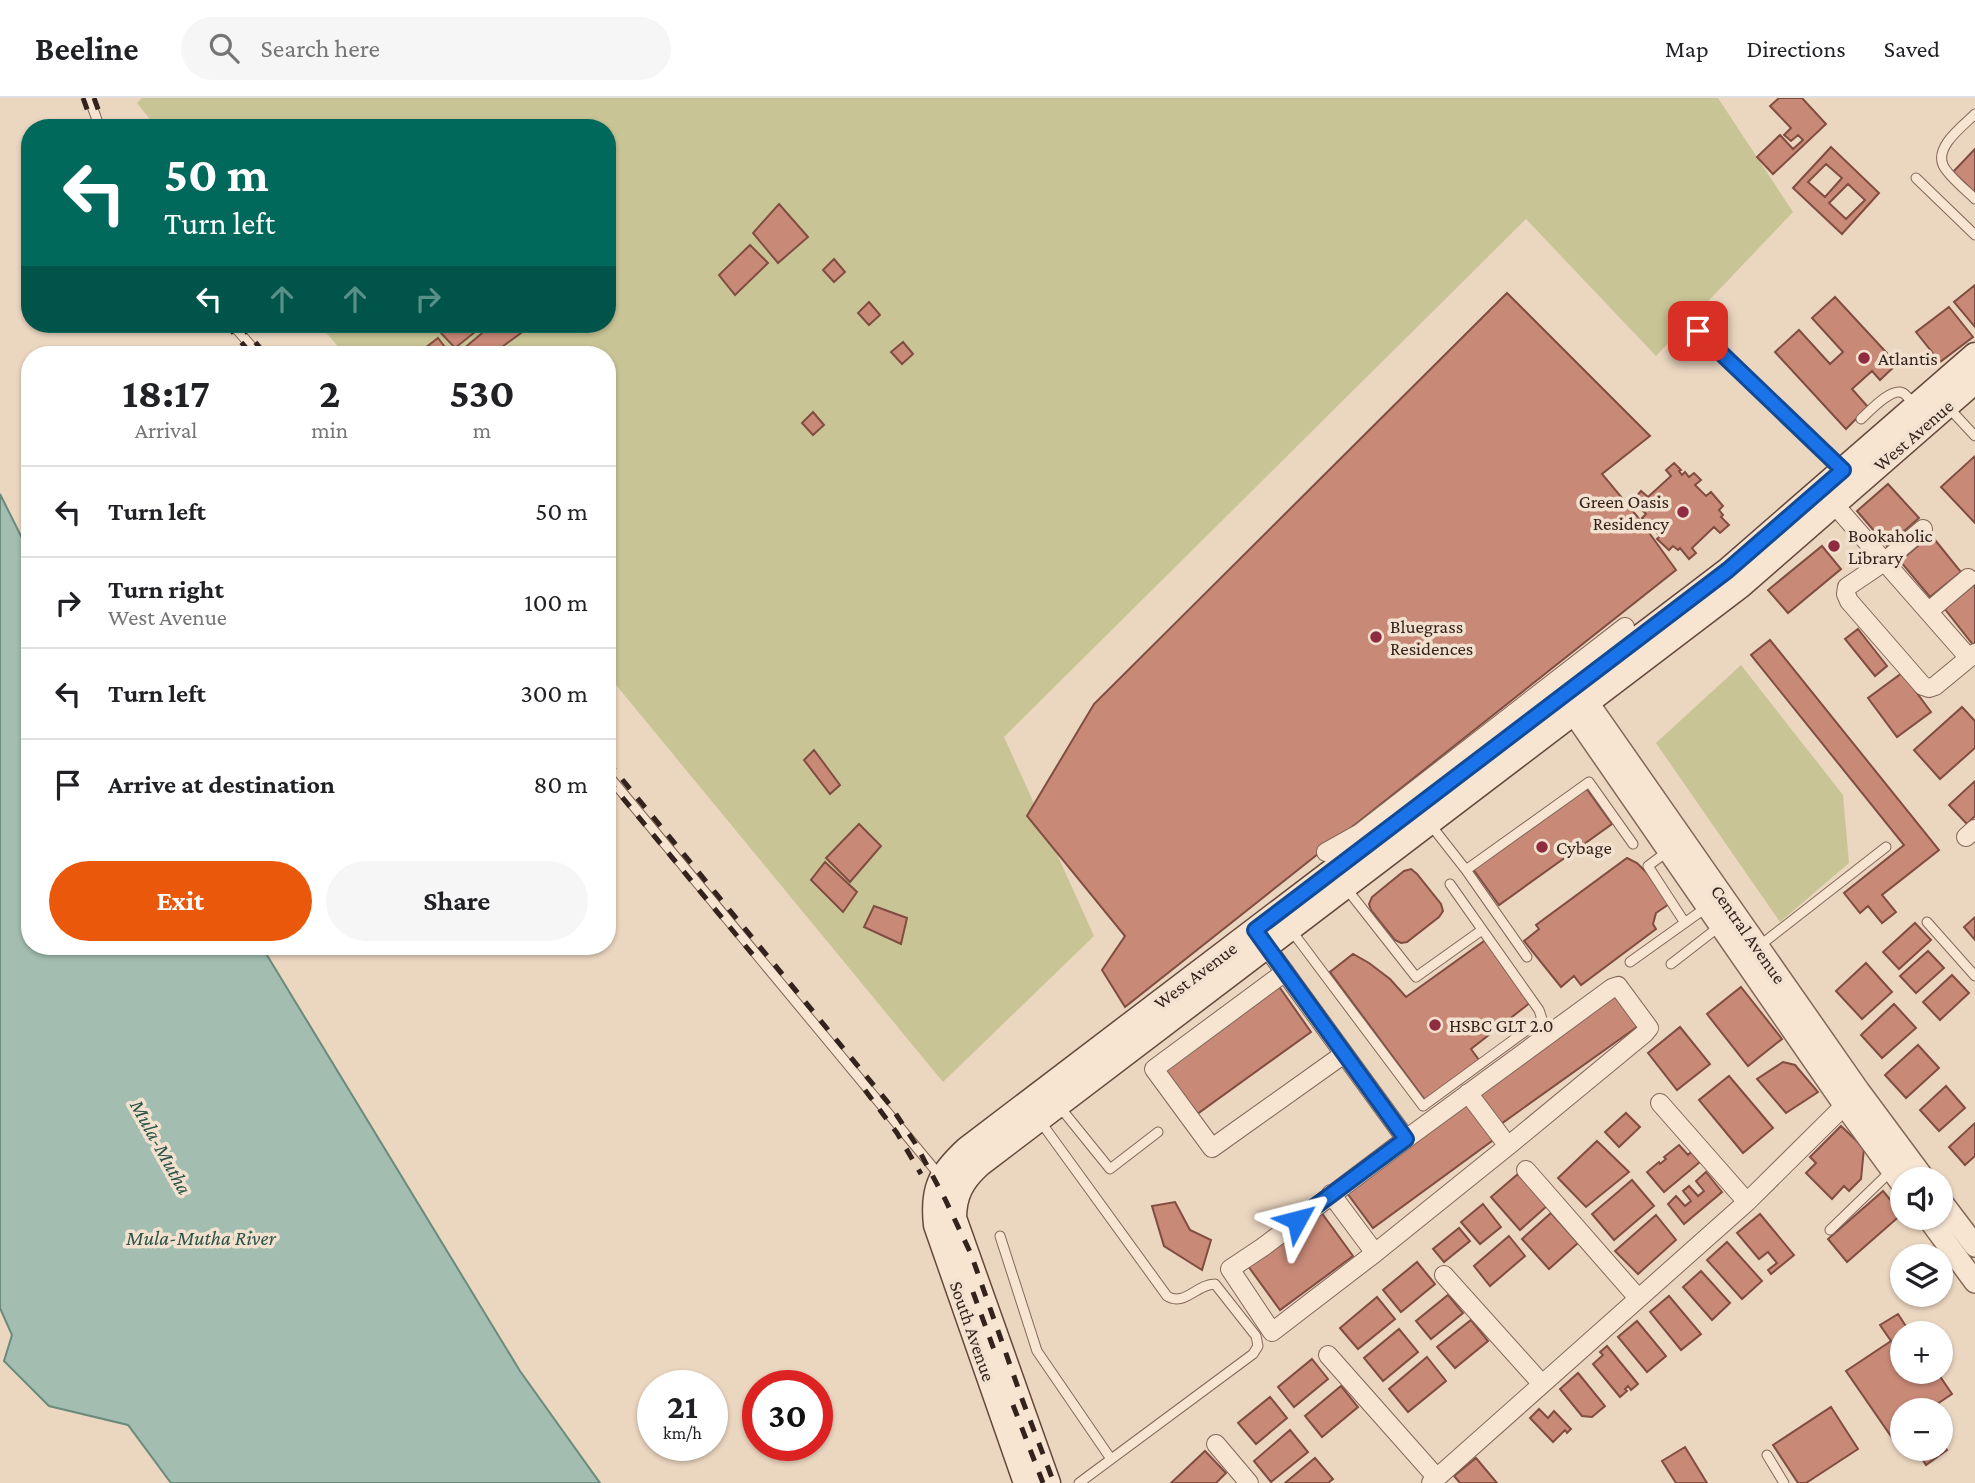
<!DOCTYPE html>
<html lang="en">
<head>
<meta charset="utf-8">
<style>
  body { margin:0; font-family:"Crimson Pro",serif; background:#f6f6f6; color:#202124; height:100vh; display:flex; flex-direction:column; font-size:26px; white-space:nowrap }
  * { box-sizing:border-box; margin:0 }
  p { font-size:23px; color:#757577 }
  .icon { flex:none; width:38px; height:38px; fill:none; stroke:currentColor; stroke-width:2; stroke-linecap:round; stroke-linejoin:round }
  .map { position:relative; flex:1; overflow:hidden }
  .drawer { position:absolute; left:21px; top:248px; width:595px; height:609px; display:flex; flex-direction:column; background:#fff; border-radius:28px; box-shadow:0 2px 5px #0004 }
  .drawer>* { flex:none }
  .banner { position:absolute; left:21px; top:21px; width:595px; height:214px; border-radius:28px; box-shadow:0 2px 5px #0004; background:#00695c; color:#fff; overflow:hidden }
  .tools { position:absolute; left:1890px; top:1069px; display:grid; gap:14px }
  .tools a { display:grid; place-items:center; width:63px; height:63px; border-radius:50%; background:#fff; box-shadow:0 2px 5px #0004; font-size:35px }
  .speed { position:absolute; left:637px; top:1272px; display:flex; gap:14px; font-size:35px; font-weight:700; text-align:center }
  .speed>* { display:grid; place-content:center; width:91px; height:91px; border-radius:50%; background:#fff; box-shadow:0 2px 5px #0004; line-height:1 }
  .speed small { font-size:18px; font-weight:400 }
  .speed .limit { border:10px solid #d22; background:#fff; color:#111 }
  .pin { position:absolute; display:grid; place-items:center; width:60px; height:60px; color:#fff; margin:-30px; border-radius:14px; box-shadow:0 4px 10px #0006 }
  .me { position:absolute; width:77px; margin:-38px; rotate:52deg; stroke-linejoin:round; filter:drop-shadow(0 0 5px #0008) }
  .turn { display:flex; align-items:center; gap:24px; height:147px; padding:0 28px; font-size:32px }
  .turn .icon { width:91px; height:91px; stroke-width:2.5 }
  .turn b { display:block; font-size:49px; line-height:60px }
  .lanes { display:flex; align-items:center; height:66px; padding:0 28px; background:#0003; justify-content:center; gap:35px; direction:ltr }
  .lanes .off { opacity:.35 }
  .eta { display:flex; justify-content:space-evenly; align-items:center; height:119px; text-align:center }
  .eta b { font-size:42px; font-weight:700; line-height:49px }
  .cta { display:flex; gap:14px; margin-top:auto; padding:14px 28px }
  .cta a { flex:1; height:80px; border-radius:42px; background:#ea580c; color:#fff; font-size:28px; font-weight:700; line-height:80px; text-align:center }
  .cta a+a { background:#f6f6f6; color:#202124 }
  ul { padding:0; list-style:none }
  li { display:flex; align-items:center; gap:21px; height:91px; padding:0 28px; border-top:2px solid #e0e0e0 }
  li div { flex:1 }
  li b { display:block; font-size:26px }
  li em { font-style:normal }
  header { display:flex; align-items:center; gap:42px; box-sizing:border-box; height:98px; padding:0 35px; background:#fff; border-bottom:2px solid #e0e0e0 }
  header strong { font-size:33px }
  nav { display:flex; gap:38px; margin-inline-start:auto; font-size:24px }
  .search { width:490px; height:63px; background:#f6f6f6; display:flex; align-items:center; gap:18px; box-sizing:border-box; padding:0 24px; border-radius:38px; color:#757577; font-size:26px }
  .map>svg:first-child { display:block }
  .green { fill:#c9c495 }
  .water { fill:#a3beb0; stroke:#6a8b7c; stroke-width:2 }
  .building { fill:#c88977; stroke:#814d40; stroke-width:2; fill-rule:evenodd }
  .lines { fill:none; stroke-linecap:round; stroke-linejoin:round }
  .service-casing { stroke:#836759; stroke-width:11 }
  .minor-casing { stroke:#836759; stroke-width:20 }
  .tertiary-casing { stroke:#836759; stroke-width:24 }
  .secondary-casing { stroke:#65483c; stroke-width:27 }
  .service { stroke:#f7e5d2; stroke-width:9 }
  .minor { stroke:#f7e5d2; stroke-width:18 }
  .tertiary { stroke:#f7e5d2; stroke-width:21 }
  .secondary { stroke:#f7e5d2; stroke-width:24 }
  .rail { stroke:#34231d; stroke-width:5; stroke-dasharray:12 12; stroke-linecap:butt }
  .route-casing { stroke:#114b97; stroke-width:18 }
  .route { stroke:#1a73e8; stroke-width:12 }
  .poi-dot { fill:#902c40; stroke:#f3e1cf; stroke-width:2.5 }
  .labels { text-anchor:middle; stroke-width:7; stroke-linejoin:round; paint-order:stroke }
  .poi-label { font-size:19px; fill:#34231d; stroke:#f3e1cf; text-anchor:start }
  .street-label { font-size:19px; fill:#34231d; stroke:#f3e1cf }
  .water-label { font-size:21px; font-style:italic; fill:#2c5349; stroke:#f3e1cf }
</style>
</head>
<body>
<header>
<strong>Beeline</strong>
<div class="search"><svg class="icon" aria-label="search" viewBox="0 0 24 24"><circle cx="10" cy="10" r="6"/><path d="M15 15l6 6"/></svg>Search here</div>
<nav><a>Map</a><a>Directions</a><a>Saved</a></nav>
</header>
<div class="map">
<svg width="1975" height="1385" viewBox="0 0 1975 1385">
  <rect width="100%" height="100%" fill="#ebd6c0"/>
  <path class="green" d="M142 0H1718L1793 114 1656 258 1526 121 1004 639 1094 838 943 984 607 576V257H345L319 226H607V30H157L137 5Z
    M1741 567 1843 697 1849 765 1780 824 1656 645Z"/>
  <path class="water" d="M0 396 30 456V849H262L520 1273 600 1385H171L128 1327 49 1308 4 1263 12 1237 0 1210Z"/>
  <path class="building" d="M1779 0H1802L1826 26 1773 76 1757 59 1780 37 1793 51 1803 42 1798 37 1791 43 1784 37 1791 30 1770 8Z
    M1831 49 1879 95 1842 136 1793 90ZM1826 66 1842 80 1825 99 1808 84ZM1848 86 1865 102 1846 121 1829 105Z
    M1975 51V95L1953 74Z
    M779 106 808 139 778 165 753 135Z
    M750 147 768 165 735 197 719 177Z
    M834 161 845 174 834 184 823 172Z
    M1975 187V229L1954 204Z
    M1507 195 1650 338 1602 376 1637 418 1676 472 1125 909 1102 872 1125 838 1027 718 1094 606Z
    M1835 199 1897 266 1880 282 1872 273 1852 291 1868 309 1846 331 1775 254 1799 232 1830 266 1843 254 1812 220Z
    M869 204 880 217 869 227 858 215Z
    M1949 209 1973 239 1940 264 1916 234Z
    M452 226H485L455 250 440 234Z
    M493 226H514L521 235 491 257H456Z
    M438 240 451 257H416Z
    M903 244 913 256 902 266 891 254Z
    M813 314 824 327 813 337 802 325Z
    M1975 358V425L1941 389Z
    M1674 365 1681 372 1679 373 1682 377 1685 374 1689 379 1694 375 1701 382 1695 387 1706 398 1711 394 1723 408 1719 412 1723 417 1721 419 1729 427 1720 435 1714 429 1692 450 1696 455 1689 461 1680 450 1678 452 1673 448 1669 452 1657 441 1660 438 1642 420 1646 416 1642 412 1645 409 1641 405 1639 407 1634 401 1641 393 1648 399 1671 378 1666 372Z
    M1888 386 1919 420 1887 448 1857 413Z
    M1931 437 1961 474 1930 499 1900 463Z
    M1822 448 1841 471 1788 515 1768 492Z
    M1975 486V547L1974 548 1944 510Z
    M1858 531 1887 568 1875 578 1845 541Z
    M1770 542 1939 752 1882 797 1896 814 1882 825 1868 808 1860 815 1844 795 1904 747 1751 557Z
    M1902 575 1931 614 1897 639 1868 600Z
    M1962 609 1975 623V650L1940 681 1914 652Z
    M814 652 840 687 830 696 804 662Z
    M1975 683V718L1967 726 1949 707Z
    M1586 690 1612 726 1499 807 1473 771Z
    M859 726 881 748 850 784 826 760Z
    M1627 760 1637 765 1647 775 1669 806 1656 815 1653 826 1656 831 1581 887 1574 878 1561 889 1524 843 1539 831 1536 827Z
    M825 764 857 794 843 814 811 782Z
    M1411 771 1417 776 1441 806 1443 813 1439 819 1407 844 1401 845 1395 842 1371 812 1369 806 1372 799 1404 773Z
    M874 808 907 820 901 846 864 829Z
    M1975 819V842L1964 829Z
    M1915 825 1931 842 1899 871 1883 854Z
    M1487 841 1531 904 1471 951 1479 962 1425 1002 1330 874 1353 856 1369 865 1390 881 1406 899Z
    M1928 853 1944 870 1916 895 1900 878Z
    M1866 865 1892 894 1862 921 1836 893Z
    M1952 877 1969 895 1940 922 1923 904Z
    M1278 887 1311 934 1193 1019 1159 972Z
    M1741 889 1782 941 1748 968 1707 916Z
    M1617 892 1641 926 1501 1026 1477 993Z
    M1894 906 1916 930 1882 960 1861 937Z
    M1680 929 1710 966 1677 992 1648 955Z
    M1918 947 1939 970 1906 1000 1885 977Z
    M1783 964 1795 967 1818 994 1786 1015 1757 981Z
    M1729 978 1773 1030 1743 1055 1699 1002Z
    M1946 988 1965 1010 1939 1033 1920 1012Z
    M1467 1000 1496 1040 1373 1130 1344 1091Z
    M1626 1015 1640 1029 1619 1049 1605 1034Z
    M1975 1025V1058L1965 1067 1949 1049Z
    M1841 1028 1864 1050 1861 1081 1849 1093 1844 1088 1832 1101 1806 1075 1816 1065 1810 1059Z
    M1597 1043 1629 1074 1586 1109 1558 1080Z
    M1679 1047 1688 1057 1691 1054 1700 1064 1664 1094 1647 1074 1659 1064 1660 1066 1666 1061 1664 1059Z
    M1706 1074 1722 1094 1684 1126 1668 1106 1676 1098 1685 1108 1691 1103 1683 1093 1689 1088 1698 1098 1704 1093 1696 1083Z
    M1518 1076 1547 1108 1520 1132 1491 1099Z
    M1632 1082 1654 1108 1614 1142 1592 1116Z
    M1883 1093 1902 1116 1847 1164 1828 1141Z
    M1175 1104 1190 1132 1211 1142 1202 1172 1164 1148 1152 1108Z
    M1483 1106 1501 1129 1480 1146 1461 1124Z
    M1321 1114 1353 1158 1280 1212 1248 1168Z
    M1551 1115 1578 1145 1549 1171 1522 1141Z
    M1760 1116 1794 1157 1771 1176 1768 1172 1777 1165 1768 1154 1759 1161 1737 1135Z
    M1656 1117 1676 1142 1638 1176 1615 1153Z
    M1459 1130 1470 1143 1444 1164 1433 1151Z
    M1509 1138 1525 1158 1490 1188 1474 1168Z
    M1727 1144 1762 1183 1742 1201 1707 1162Z
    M1417 1164 1435 1186 1401 1214 1383 1192Z
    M1701 1173 1730 1205 1712 1222 1683 1189Z
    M1448 1197 1463 1215 1431 1241 1416 1223Z
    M1669 1198 1701 1236 1681 1252 1650 1214Z
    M1377 1199 1395 1221 1358 1251 1340 1230Z
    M1898 1216 1911 1236H1902V1274H1937L1952 1296 1928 1312H1902V1339L1895 1344 1846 1273 1891 1243 1880 1227Z
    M1471 1222 1488 1243 1455 1270 1437 1249Z
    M1637 1223 1666 1258 1647 1274 1618 1239Z
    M1399 1231 1418 1254 1383 1283 1364 1260Z
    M1607 1248 1638 1286 1631 1292 1628 1288 1625 1291 1627 1293 1620 1299 1593 1266 1603 1257 1600 1254Z
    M1427 1259 1446 1283 1408 1314 1389 1291Z
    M1312 1261 1328 1281 1294 1309 1278 1289Z
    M1578 1275 1605 1308 1592 1319 1582 1318 1560 1291Z
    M1341 1288 1358 1309 1322 1339 1305 1318Z
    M1270 1299 1287 1320 1256 1346 1238 1325Z
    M1831 1309 1858 1351 1806 1385H1798L1773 1347Z
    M1539 1311 1548 1320 1554 1313 1571 1331 1567 1335 1565 1332 1553 1344 1530 1320Z
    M1290 1332 1308 1354 1271 1384 1254 1363Z
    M1941 1343 1947 1352 1926 1367 1916 1351H1941Z
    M1685 1349 1707 1385H1676L1662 1363Z
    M1205 1353 1226 1375 1216 1385H1171Z
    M1315 1360 1333 1381 1328 1385H1285Z
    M1476 1360 1497 1385H1460L1454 1378Z"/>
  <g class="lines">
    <defs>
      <path id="service" d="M89 0 100 30
        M1975 16C1963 28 1935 48 1943 67 1948 78 1966 92 1975 101
        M1916 80 1975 137
        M1679 215 1842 371
        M232 226 259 257
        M1948 309 1975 338
        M1861 321C1869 314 1891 289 1903 295 1907 297 1911 304 1915 307
        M607 676 941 1079
        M1430 726 1466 772 1527 859
        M1668 753 1648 768 1685 825
        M1466 772 1589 684 1633 746
        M1346 790 1416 879 1482 832
        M1927 824 1975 878
        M1291 832 1423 1008 1542 921 1539 912 1450 786
        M1758 849 1886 749
        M1630 864 1707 809
        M1671 866 1720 828
        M1059 1008 1110 1071 1158 1034
        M1040 1023 1167 1198C1184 1209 1197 1186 1215 1186L1256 1238 1258 1248 1253 1256 1079 1385
        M1830 1132 1891 1073
        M1000 1138 1037 1253 1111 1361
        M1767 1357 1784 1385"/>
      <path id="minor" d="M1826 397 1969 560
        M1923 431 1884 464 1847 489 1846 496 1849 503 1923 588 1929 590 1935 588 1975 555
        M1929 513 1968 480
        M1966 739 1975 731
        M1326 754 1360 735 1625 529
        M1260 840 1406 1041 1612 890 1618 888 1649 930 1645 935 1508 1048
        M1285 874 1154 971 1212 1050 1344 956
        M1660 1005 1747 1104
        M1406 1041 1263 1149 1230 1171 1272 1234 1375 1155 1508 1048 1468 995
        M1526 1072 1638 1200
        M1331 1096 1375 1155
        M1444 1177 1542 1286
        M1328 1257 1437 1380
        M1216 1346 1249 1385
        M1431 1385 1747 1104 1852 1000"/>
      <path id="tertiary" d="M1579 592 1859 993 1925 1082
        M1565 603 1845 1008 1902 1086
        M1941 1103 1975 1148
        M1928 1120 1975 1184"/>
      <path id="secondary" d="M1026 1385 936 1127C932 1090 940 1076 967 1051L1728 472 1975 257
        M1048 1385 954 1120C954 1097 962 1082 980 1066L1740 488 1975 283"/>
    </defs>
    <use href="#service" class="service-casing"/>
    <use href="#minor" class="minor-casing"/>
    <use href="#tertiary" class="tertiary-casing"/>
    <use href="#secondary" class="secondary-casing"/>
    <use href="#service" class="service"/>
    <use href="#minor" class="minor"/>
    <use href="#tertiary" class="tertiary"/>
    <use href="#secondary" class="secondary"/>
    <path class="rail" d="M83 0 94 30
      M94 0 105 30
      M226 226 252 257
      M240 226 266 257
      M607 663 890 1007 915 1045 945 1101 971 1156 1022 1301 1054 1385
      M607 681 758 863
      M865 992 897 1035 921 1076
      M973 1194 997 1260
      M1013 1307 1043 1385"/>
  </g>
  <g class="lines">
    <defs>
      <path id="route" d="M1297 1122 1406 1041 1255 832 1728 472 1843 372 1698 233"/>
    </defs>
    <use href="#route" class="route-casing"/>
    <use href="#route" class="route"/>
  </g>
  <g class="poi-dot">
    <circle cx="1864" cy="260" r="7"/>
    <circle cx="1683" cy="414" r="7"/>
    <circle cx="1834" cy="448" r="7"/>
    <circle cx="1376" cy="539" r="7"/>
    <circle cx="1542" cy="749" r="7"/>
    <circle cx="1435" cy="927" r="7"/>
  </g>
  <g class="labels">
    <g class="poi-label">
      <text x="1878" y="267">Atlantis</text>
      <text x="1669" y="410" text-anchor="end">Green Oasis<tspan x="1669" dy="22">Residency</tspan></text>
      <text x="1848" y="444">Bookaholic<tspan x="1848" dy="22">Library</tspan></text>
      <text x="1390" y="535">Bluegrass<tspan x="1390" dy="22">Residences</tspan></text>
      <text x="1556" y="756">Cybage</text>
      <text x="1449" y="934">HSBC GLT 2.0</text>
    </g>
    <g class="street-label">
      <text transform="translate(1913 337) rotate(-41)" y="7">West Avenue</text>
      <text transform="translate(1749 836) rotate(55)" y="7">Central Avenue</text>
      <text transform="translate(1195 877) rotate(-37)" y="7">West Avenue</text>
      <text transform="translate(973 1233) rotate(71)" y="7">South Avenue</text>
    </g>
    <g class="water-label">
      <text transform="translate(161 1049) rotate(61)" y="7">Mula-Mutha</text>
      <text x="201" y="1147">Mula-Mutha River</text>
    </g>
  </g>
</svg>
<div class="tools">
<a><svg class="icon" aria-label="sound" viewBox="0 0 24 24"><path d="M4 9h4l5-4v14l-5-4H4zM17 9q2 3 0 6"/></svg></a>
<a><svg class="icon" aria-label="layers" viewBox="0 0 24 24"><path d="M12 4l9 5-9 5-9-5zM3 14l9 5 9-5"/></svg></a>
<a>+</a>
<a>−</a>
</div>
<div class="speed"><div>21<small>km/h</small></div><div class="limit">30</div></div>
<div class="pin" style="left:1698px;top:233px;background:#d93025"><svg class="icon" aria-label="arrive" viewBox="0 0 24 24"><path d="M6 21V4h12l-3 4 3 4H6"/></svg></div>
<svg class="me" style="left:1297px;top:1122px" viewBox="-20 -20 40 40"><path d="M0-17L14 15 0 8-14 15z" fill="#1a73e8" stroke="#fff" stroke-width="4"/></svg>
<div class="banner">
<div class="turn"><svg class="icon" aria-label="left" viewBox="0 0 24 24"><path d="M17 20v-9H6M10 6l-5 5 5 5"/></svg><div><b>50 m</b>Turn left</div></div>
<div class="lanes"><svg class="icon" aria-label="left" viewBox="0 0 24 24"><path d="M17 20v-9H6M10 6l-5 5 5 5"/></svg><svg class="icon off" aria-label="ahead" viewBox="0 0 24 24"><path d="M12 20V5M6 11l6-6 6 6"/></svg><svg class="icon off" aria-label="ahead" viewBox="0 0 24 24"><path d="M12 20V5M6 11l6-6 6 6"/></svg><svg class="icon off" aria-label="right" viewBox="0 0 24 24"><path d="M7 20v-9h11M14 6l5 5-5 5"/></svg></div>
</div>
<section class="drawer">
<div class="eta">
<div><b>18:17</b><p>Arrival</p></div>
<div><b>2</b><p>min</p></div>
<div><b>530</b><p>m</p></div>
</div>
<ul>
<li><svg class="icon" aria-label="left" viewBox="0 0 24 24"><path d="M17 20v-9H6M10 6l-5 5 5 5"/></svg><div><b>Turn left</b></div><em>50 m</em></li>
<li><svg class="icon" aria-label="right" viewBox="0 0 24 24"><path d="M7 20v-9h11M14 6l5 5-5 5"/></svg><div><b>Turn right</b><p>West Avenue</p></div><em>100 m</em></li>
<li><svg class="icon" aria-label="left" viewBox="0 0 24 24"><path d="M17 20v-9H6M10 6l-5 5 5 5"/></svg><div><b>Turn left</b></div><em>300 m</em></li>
<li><svg class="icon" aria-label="arrive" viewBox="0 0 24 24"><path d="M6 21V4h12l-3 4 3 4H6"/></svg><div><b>Arrive at destination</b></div><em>80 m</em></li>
</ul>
<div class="cta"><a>Exit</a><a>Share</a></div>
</section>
</div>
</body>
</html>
